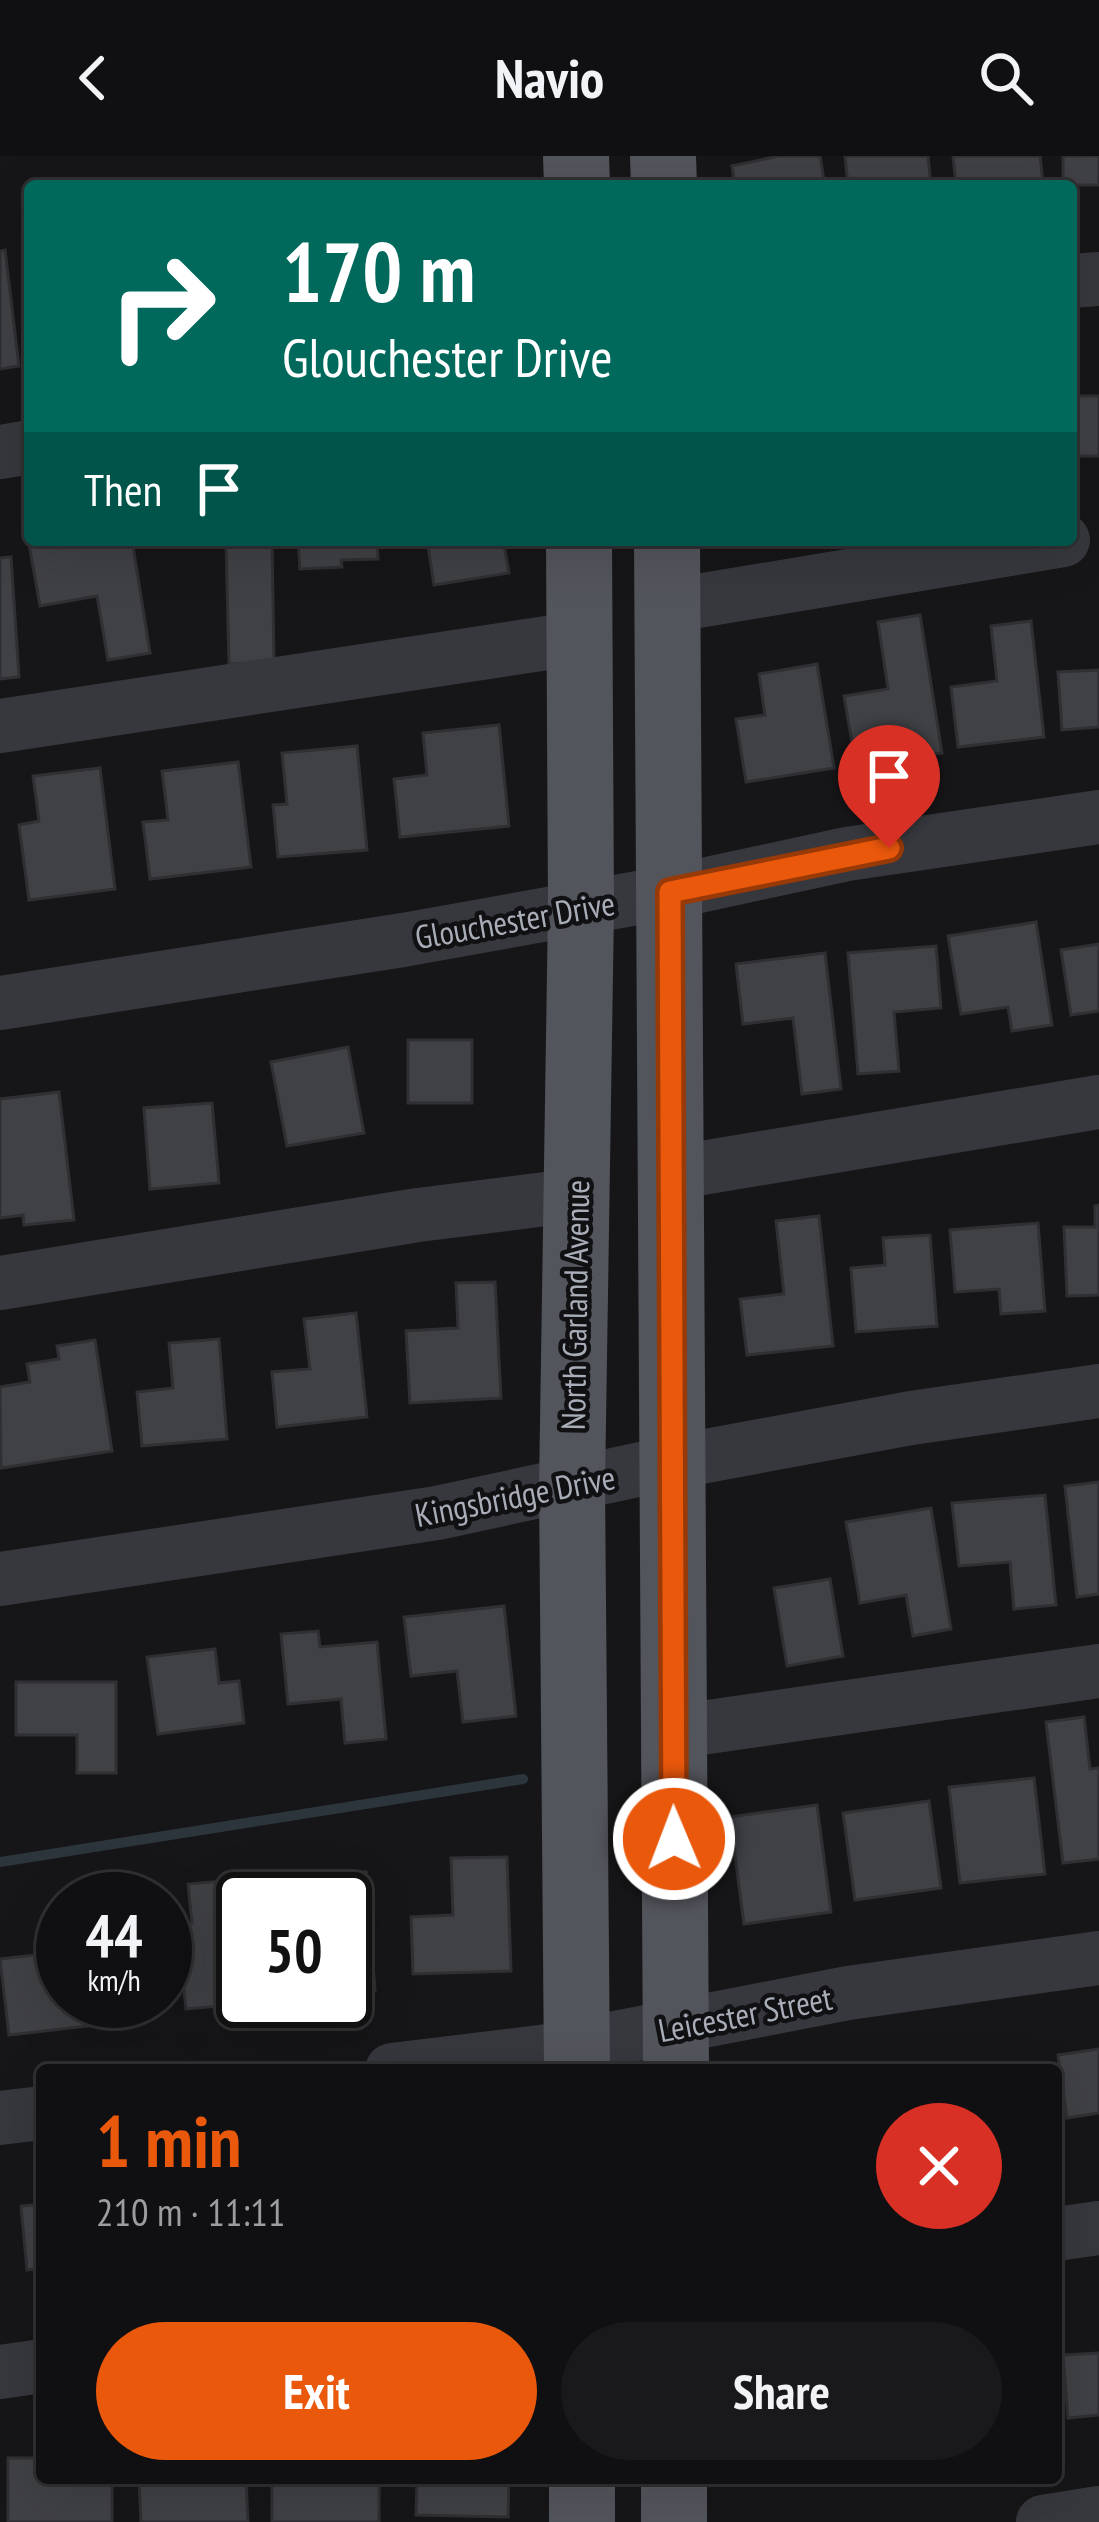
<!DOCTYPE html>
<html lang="en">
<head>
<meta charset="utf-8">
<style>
  body { margin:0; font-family:"PT Sans Narrow",sans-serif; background:#19191b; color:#f1f3f6; height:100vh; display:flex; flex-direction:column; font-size:45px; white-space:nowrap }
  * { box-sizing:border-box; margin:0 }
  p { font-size:39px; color:#9c9d9f }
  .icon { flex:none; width:66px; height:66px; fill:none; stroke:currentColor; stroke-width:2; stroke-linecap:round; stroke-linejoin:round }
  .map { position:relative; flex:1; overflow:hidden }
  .sheet { position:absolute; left:36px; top:1908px; width:1026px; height:420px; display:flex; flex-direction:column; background:#101012; border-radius:12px; box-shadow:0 12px 48px #0002,0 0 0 3px #303032 }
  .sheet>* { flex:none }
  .top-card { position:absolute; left:24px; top:24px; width:1053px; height:366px; border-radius:12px; box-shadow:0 12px 48px #0002,0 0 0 3px #303032; background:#00695c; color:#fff; overflow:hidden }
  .speed { position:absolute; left:36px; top:1716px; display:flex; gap:24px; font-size:60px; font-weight:700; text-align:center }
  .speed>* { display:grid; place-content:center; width:156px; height:156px; border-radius:50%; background:#101012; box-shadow:0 12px 48px #0002,0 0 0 3px #303032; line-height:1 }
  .speed small { font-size:30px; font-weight:400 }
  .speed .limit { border:6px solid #111; border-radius:18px; background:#fff; color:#111 }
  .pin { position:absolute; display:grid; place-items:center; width:102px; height:102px; color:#fff; margin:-123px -51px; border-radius:50% 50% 50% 0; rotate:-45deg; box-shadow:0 0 12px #0007 }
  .pin .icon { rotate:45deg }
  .me { position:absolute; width:132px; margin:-66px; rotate:359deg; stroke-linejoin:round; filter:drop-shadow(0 0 9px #0008) }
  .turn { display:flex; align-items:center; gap:42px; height:252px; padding:0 60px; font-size:54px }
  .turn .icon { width:156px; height:156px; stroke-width:2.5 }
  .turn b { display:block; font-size:84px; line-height:102px }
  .then { display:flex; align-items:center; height:114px; padding:0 60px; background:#0003; gap:24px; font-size:45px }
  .round { display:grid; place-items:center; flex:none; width:126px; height:126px; border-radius:63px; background:#19191b }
  .headline { display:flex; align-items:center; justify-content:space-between; height:204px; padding:0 60px }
  h1 { font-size:72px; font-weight:800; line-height:90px; color:#ea580c }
  .action { display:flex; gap:24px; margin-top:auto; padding:24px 60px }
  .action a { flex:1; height:138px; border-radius:72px; background:#ea580c; color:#fff; font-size:48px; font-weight:800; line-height:138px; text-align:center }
  .action a+a { background:#19191b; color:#f1f3f6 }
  header { display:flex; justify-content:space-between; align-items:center; height:156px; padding:0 60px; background:#101012; font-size:54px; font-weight:800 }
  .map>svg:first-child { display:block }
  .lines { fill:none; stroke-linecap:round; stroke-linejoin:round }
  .stream { stroke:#2c353c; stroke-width:10 }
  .building { fill:#404145; stroke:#303034; stroke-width:3 }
  .minor { stroke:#37383d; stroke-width:54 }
  .major { stroke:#53555c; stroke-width:66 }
  .route-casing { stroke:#983908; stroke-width:30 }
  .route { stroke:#ea580c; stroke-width:21 }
  .labels { text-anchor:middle; stroke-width:9; stroke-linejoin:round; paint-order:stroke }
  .street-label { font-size:33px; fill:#a8adb8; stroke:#111113 }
</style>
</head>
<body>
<header><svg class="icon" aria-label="back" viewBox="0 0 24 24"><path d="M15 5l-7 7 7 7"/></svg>Navio<svg class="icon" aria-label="search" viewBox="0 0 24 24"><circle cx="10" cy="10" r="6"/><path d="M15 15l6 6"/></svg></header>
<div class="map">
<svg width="1099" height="2366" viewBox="0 0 1099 2366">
  <rect width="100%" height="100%" fill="#161618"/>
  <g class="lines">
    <path class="stream" d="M0 1706 523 1623"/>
  </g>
  <path class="building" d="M779 0H820L825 30H735L732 10Z
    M845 0H928L931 30H848Z
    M953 0H1040L1043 27 956 30Z
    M1063 0H1099V29H1063Z
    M5 94 19 210 0 213V95Z
    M1071 240H1099V300H1071Z
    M53 384H132L150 497 108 504 97 440 40 450 29 388Z
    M226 384H272L274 507 229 508Z
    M298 384H377L378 403 341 404 342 411 300 413Z
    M427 384H503L509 417 434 429Z
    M11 401 19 521 0 523V402Z
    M920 459 942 597 856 610 844 540 888 533 878 466Z
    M1031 465 1044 581 958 591 951 531 997 525 991 470Z
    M817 508 834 612 746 626 736 563 765 559 759 518Z
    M1099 514V571L1062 574 1058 516Z
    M499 569 509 670 400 681 394 623 427 619 423 577Z
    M357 590 367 694 278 701 273 649 287 648 282 597Z
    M238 606 251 711 150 723 143 666 168 664 162 615Z
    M100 612 115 733 29 744 19 669 39 665 33 620Z
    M1036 766 1052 869 1012 875 1008 851 961 858 948 780Z
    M1099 788V855L1071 859 1061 794Z
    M936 790 941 852 894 856 899 915 858 918 848 797Z
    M825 797 841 933 802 938 793 862 743 868 736 808Z
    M408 884H472V947H408Z
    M348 891 364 977 287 990 271 906Z
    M59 936 74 1064 24 1069 23 1059 0 1062V943Z
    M212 947 219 1027 150 1033 144 952Z
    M1099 1049V1139L1067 1140 1064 1071H1095V1050Z
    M819 1060 833 1190 747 1199 740 1143 784 1138 776 1065Z
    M1038 1067 1045 1155 1001 1158 999 1133 955 1136 950 1074Z
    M930 1079 937 1170 856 1176 851 1112 885 1109 883 1082Z
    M495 1126 501 1242 410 1247 406 1175 458 1172 456 1127Z
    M356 1157 367 1261 277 1271 272 1216 310 1213 304 1163Z
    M219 1183 227 1283 142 1290 137 1236 173 1232 169 1187Z
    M95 1184 112 1295 1 1312 0 1231 30 1226 27 1208 59 1203 57 1190Z
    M1099 1326V1438L1077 1441 1065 1330Z
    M1045 1339 1056 1449 1014 1453 1010 1406 959 1410 952 1347Z
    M931 1352 951 1473 913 1480 906 1439 860 1447 846 1366Z
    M830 1423 843 1500 787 1510 774 1432Z
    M504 1450 516 1560 463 1566 457 1515 411 1520 404 1461Z
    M318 1475 320 1491 377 1486 386 1583 345 1587 341 1543 288 1548 281 1478Z
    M215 1493 219 1527 239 1525 244 1567 158 1578 147 1501Z
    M16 1526H116V1617H77V1579H16Z
    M1084 1561 1090 1613 1099 1612V1703L1063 1707 1046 1566Z
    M1034 1622 1045 1718 960 1727 949 1631Z
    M929 1645 941 1732 855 1744 843 1657Z
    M817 1649 831 1756 744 1768 730 1661Z
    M507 1701 511 1815 413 1818 411 1761 453 1759 451 1702Z
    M366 1716 375 1834 345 1836V1743H322L320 1720Z
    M234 1724 245 1848 186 1853 184 1834 165 1836V1769L192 1767 188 1728Z
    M63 1758V1845H111L114 1867 9 1879 0 1803 61 1796 57 1759Z
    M1099 1893V1957L1067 1962 1058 1899Z
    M42 2048V2112L27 2114 21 2050Z
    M1099 2197V2259L1068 2262 1063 2199Z
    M8 2302H42V2322H112V2366H8Z
    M139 2322H246L248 2366H141Z
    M272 2322H379V2366H272Z
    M417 2322H509L508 2361 416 2359Z"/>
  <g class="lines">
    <path class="minor" d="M1071 125 1099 123
      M0 296 30 291
      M668 450 1063 384
      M0 570 580 482
      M0 847 403 784 671 736 847 698 1099 661
      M672 1017 1099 946
      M0 1127 418 1059 577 1039
      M0 1423 437 1357 674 1306 911 1262 1099 1235
      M673 1576 1099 1515
      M392 1914 548 1895 848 1837 1099 1802
      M0 1962 42 1957
      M1056 2078 1099 2072
      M0 2216 42 2210
      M1043 2366 1099 2357"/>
    <path class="major" d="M576 0 577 30
      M663 0 664 30
      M667 384 676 1914
      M577 1914 572 1330 581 753 579 384
      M582 2322V2366
      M674 2366V2322"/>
  </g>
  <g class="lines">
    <defs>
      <path id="route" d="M674 1683 670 736 889 692"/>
    </defs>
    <use href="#route" class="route-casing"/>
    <use href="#route" class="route"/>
  </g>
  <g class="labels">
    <g class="street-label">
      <text transform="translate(515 764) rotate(-10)" y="12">Glouchester Drive</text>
      <text transform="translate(575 1149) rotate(-89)" y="12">North Garland Avenue</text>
      <text transform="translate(515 1340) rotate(-11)" y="12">Kingsbridge Drive</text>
      <text transform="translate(745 1858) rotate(-11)" y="12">Leicester Street</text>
    </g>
  </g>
</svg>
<div class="speed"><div>44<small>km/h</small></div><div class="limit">50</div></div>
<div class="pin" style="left:889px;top:692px;background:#d93025"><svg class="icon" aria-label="arrive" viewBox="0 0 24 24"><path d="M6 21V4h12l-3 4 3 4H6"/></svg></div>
<svg class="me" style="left:674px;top:1683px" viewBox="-20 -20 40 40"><circle r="17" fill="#ea580c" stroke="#fff" stroke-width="3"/><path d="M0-11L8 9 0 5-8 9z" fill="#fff"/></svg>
<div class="top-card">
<div class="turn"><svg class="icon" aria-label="right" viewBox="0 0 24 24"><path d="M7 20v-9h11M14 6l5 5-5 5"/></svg><div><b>170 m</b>Glouchester Drive</div></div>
<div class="then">Then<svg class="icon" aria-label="arrive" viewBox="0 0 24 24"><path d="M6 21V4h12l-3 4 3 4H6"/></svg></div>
</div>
<section class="sheet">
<div class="headline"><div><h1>1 min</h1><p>210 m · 11:11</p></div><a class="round" style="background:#d93025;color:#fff"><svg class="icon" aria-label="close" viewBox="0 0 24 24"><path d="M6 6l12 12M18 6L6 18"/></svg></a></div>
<div class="action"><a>Exit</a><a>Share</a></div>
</section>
</div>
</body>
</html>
